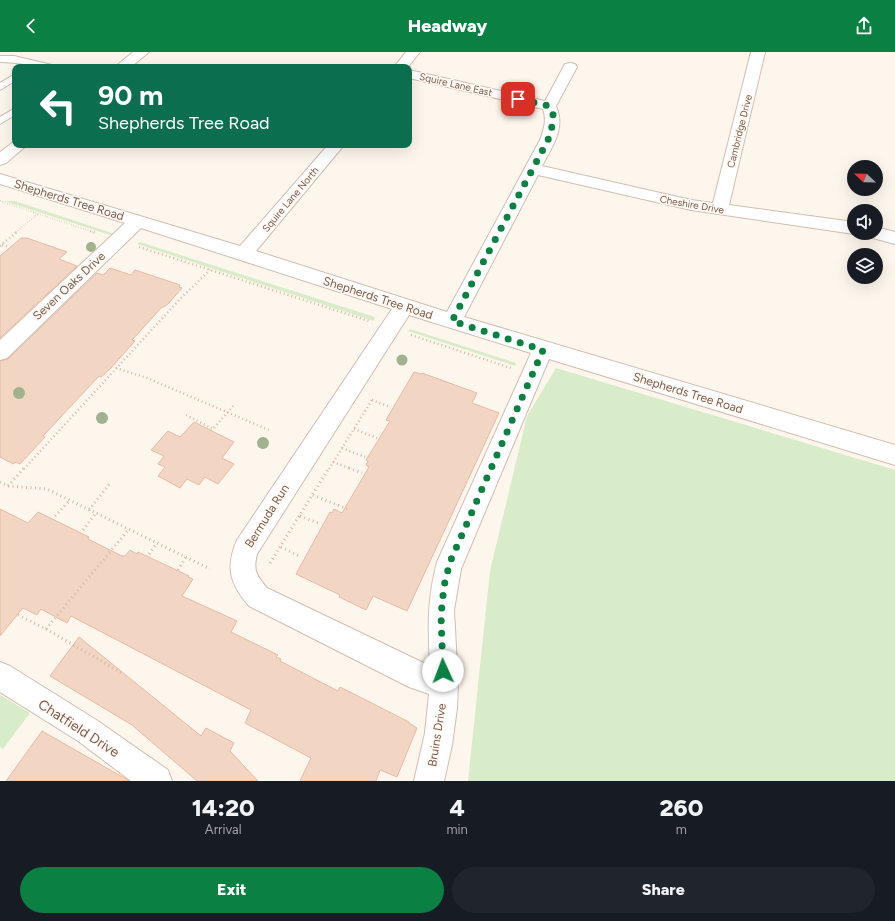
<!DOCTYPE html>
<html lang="en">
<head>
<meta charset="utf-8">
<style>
  body { margin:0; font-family:Figtree,sans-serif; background:#20242c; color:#f1f3f6; height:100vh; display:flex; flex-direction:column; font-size:15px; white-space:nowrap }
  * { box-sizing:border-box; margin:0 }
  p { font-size:13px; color:#9ea1a6 }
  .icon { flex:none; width:22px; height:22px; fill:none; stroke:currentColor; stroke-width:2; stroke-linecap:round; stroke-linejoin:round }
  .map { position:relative; height:729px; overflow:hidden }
  .drawer { display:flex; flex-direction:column; background:#171b24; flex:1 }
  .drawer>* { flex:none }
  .guide { position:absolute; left:12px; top:12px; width:400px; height:84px; border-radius:8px; box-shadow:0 4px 16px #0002; background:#0b6e4f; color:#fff; overflow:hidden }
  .needle { width:26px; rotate:292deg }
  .fabs { position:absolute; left:847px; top:108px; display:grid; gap:8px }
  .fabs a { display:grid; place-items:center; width:36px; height:36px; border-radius:50%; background:#171b24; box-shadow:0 4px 16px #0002; font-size:20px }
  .pin { position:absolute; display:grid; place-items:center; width:34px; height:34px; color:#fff; margin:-17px; border-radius:8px; box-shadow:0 2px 6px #0006 }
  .me { position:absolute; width:44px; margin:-22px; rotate:358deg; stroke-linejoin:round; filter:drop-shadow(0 0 3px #0008) }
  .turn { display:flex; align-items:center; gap:14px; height:84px; padding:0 20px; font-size:18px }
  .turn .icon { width:52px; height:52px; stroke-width:2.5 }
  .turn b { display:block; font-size:28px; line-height:34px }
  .eta { display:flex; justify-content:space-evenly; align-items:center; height:68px; text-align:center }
  .eta b { font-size:24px; font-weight:800; line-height:28px }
  .cta { display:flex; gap:8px; margin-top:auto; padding:8px 20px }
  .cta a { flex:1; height:46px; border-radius:24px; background:#0b8043; color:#fff; font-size:16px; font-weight:800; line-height:46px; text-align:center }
  .cta a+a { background:#20242c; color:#f1f3f6 }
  header { display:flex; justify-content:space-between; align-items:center; height:52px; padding:0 20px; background:#0b8043; color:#fff; font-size:18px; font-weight:800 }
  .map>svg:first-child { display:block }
  .green { fill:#d8ecc9 }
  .building { fill:#f3d5c3; stroke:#e6bba3 }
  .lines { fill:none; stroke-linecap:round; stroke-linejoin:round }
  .service-casing { stroke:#d1beb0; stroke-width:2 }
  .minor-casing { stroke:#d1beb0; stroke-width:2 }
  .secondary-casing { stroke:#d6c0b0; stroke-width:2 }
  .path-far2 { stroke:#d9b8a5; stroke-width:1.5; stroke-dasharray:0.5 2; stroke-linecap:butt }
  .path-far1 { stroke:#d9b8a5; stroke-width:2.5; stroke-dasharray:1 3; stroke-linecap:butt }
  .path { stroke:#d9b8a5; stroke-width:3; stroke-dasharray:1 3.5; stroke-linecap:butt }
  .service { fill:#fff; fill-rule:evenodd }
  .minor { fill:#fff; fill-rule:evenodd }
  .secondary { fill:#fff; fill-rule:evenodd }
  .tree { fill:#a0b28e }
  .route { stroke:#0b8043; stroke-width:7; stroke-dasharray:0 12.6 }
  .labels { text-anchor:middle; stroke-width:3; stroke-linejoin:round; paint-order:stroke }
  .far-street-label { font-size:10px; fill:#7a5c4d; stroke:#fffaf3 }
  .street-label { font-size:12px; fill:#7a5c4d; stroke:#fffaf3 }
  .near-street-label { font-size:14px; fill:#7a5c4d; stroke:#fffaf3 }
</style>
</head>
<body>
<header><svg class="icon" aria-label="back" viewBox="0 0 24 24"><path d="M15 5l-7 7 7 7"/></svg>Headway<svg class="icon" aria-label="share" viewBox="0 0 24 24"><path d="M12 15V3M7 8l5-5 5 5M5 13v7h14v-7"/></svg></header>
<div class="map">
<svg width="895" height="729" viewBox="0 0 895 729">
  <rect width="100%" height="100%" fill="#fdf6ec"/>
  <path class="green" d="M4 149H15L115 182 113 184Z
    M140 190 375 265 374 269 137 192Z
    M410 277 516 311 515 314 408 279Z
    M556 316 895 418V729H468L490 519 527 364Z
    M0 643 30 661 3 697 0 695Z"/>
  <path class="building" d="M21 186H27L67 200 59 207 77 214 0 286V204Z
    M110 216 131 223 135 218 180 233 179 235 182 236 168 252 164 255H162L132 288 135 289 111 316 101 325 99 324 43 384 45 385 20 412 15 410 13 412 0 405V309L8 307 97 221 103 223Z
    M414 320 421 322 422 321 477 341 472 351 499 361 407 559 373 544 366 558 339 545 340 543 296 522 330 460 332 461 334 457 342 461 369 415 366 413 368 409 366 408 390 369 386 368Z
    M194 370 234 390 222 406 234 412 218 432 205 425 199 433 187 427 180 436 158 424 165 415 158 412 164 404 151 398 168 379 180 385Z
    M0 457 28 471 38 460 89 485 88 487 122 504H125L130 498 137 502 138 500 189 524 188 525 193 527 182 544 237 569 231 580 278 603 276 605 281 607 280 609 338 639 340 635 409 670V671L417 676 397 725 380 718 376 729H300L311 706 245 671 251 658 71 564 67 571 41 557 37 563 23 556 0 584Z
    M79 585 201 684 206 676 234 691 230 699 258 729H197L132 673 50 624Z
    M42 679 126 727 129 729H6Z"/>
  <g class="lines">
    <defs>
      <path id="service" d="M0 4H14L52 13 53 15C35 15 18 10 0 10Z
        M15 22V29L0 38V31Z
        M15 56V63L0 72V65Z"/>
      <path id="minor" d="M406 0H420L408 15H394Z
        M751 0H765L729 153 854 170V181H857L854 182 691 158 538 123 464 265 895 393V413L549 307 461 517 454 558 458 632 457 656 452 693 444 729H414L425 681 429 642 409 635 249 554C230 532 225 516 237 488L392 257 141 176 7 306 0 308V288L125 171 0 132V122L240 194 328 93H344L256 199 447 260 540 88C544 77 547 68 543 57L409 26V18L545 49 565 12 570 11 575 12 577 15 556 54C566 76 552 95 542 114L691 148 713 151ZM409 263 531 301 437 510C427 548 428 576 430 614L267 536C256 523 253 518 257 502Z
        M876 175 895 180V192L869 185 866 181H876Z
        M0 610 10 614 98 669 168 718 172 729H131L78 689 0 640Z"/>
      <path id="secondary" d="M133 0H149L131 15H115Z
        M15 89V93H27L6 111 0 113V100Z"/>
    </defs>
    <use href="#service" class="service-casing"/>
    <use href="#minor" class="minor-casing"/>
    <use href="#secondary" class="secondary-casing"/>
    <path class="path-far2" d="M0 149 93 180
      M16 180 38 162"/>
    <path class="path-far1" d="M90 179 96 181
      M2 193 9 195
      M0 194 18 179
      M139 195 369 269
      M411 283 511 316
      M116 316 147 326 269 378
      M372 348 390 355
      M186 363 213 377 234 353
      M354 377 377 386
      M342 396 365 405
      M333 410 352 417
      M24 417 179 248 210 218
      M329 417 372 348"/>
    <path class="path" d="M349 416 362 421
      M0 430 8 434 47 437 210 517
      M8 434 24 416
      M313 443 347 457
      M89 458 111 430
      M55 464 70 448
      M300 464 321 472
      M83 478 96 461
      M281 495 301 505
      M149 502 157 491
      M270 511 329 416
      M178 518 186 505
      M18 563 46 577 122 621
      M46 577 129 477"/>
    <use href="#service" class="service"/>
    <use href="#minor" class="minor"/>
    <use href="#secondary" class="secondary"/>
  </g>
  <g class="tree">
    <circle cx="91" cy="195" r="5"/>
    <circle cx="402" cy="308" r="5.5"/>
    <circle cx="19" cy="341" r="6"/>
    <circle cx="102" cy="366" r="6"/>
    <circle cx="263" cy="391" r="6"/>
  </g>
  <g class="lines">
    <path class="route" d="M443 619 441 563 444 534 450 510 543 298 452 269 548 88 553 71V62L549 54 518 47"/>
  </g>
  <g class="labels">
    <g class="far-street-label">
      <text transform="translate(456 32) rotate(13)" y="4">Squire Lane East</text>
      <text transform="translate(739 79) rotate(-76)" y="4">Cambridge Drive</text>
      <text transform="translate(290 147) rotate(-50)" y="4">Squire Lane North</text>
      <text transform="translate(692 152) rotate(10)" y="4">Cheshire Drive</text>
    </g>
    <g class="street-label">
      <text transform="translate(69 148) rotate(17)" y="4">Shepherds Tree Road</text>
      <text transform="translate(69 234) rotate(-43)" y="4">Seven Oaks Drive</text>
      <text transform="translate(378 246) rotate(18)" y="4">Shepherds Tree Road</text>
      <text transform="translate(688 341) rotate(17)" y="4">Shepherds Tree Road</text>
      <text transform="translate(267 464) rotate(-58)" y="4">Bermuda Run</text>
      <text transform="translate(437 683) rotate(-81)" y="4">Bruins Drive</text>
    </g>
    <g class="near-street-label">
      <text transform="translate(79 676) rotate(33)" y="5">Chatfield Drive</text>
    </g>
  </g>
</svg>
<div class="fabs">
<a><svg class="needle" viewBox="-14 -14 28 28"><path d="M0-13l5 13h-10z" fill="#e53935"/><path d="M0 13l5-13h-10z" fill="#9ea1a6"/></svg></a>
<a><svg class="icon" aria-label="sound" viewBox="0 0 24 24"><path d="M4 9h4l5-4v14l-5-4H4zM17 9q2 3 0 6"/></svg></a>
<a><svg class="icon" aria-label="layers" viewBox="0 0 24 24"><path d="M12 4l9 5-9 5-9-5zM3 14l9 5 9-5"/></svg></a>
</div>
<div class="pin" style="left:518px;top:47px;background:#d93025"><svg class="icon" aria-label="arrive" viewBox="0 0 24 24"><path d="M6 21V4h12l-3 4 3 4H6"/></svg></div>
<svg class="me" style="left:443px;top:619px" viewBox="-20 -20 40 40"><circle r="19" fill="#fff"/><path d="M0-13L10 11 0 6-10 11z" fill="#0b8043"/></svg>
<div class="guide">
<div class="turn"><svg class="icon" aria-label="left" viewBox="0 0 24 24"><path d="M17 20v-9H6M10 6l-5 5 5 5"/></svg><div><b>90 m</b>Shepherds Tree Road</div></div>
</div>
</div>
<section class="drawer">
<div class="eta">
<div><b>14:20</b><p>Arrival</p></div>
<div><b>4</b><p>min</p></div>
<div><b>260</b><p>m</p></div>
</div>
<div class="cta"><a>Exit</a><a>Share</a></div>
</section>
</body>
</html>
